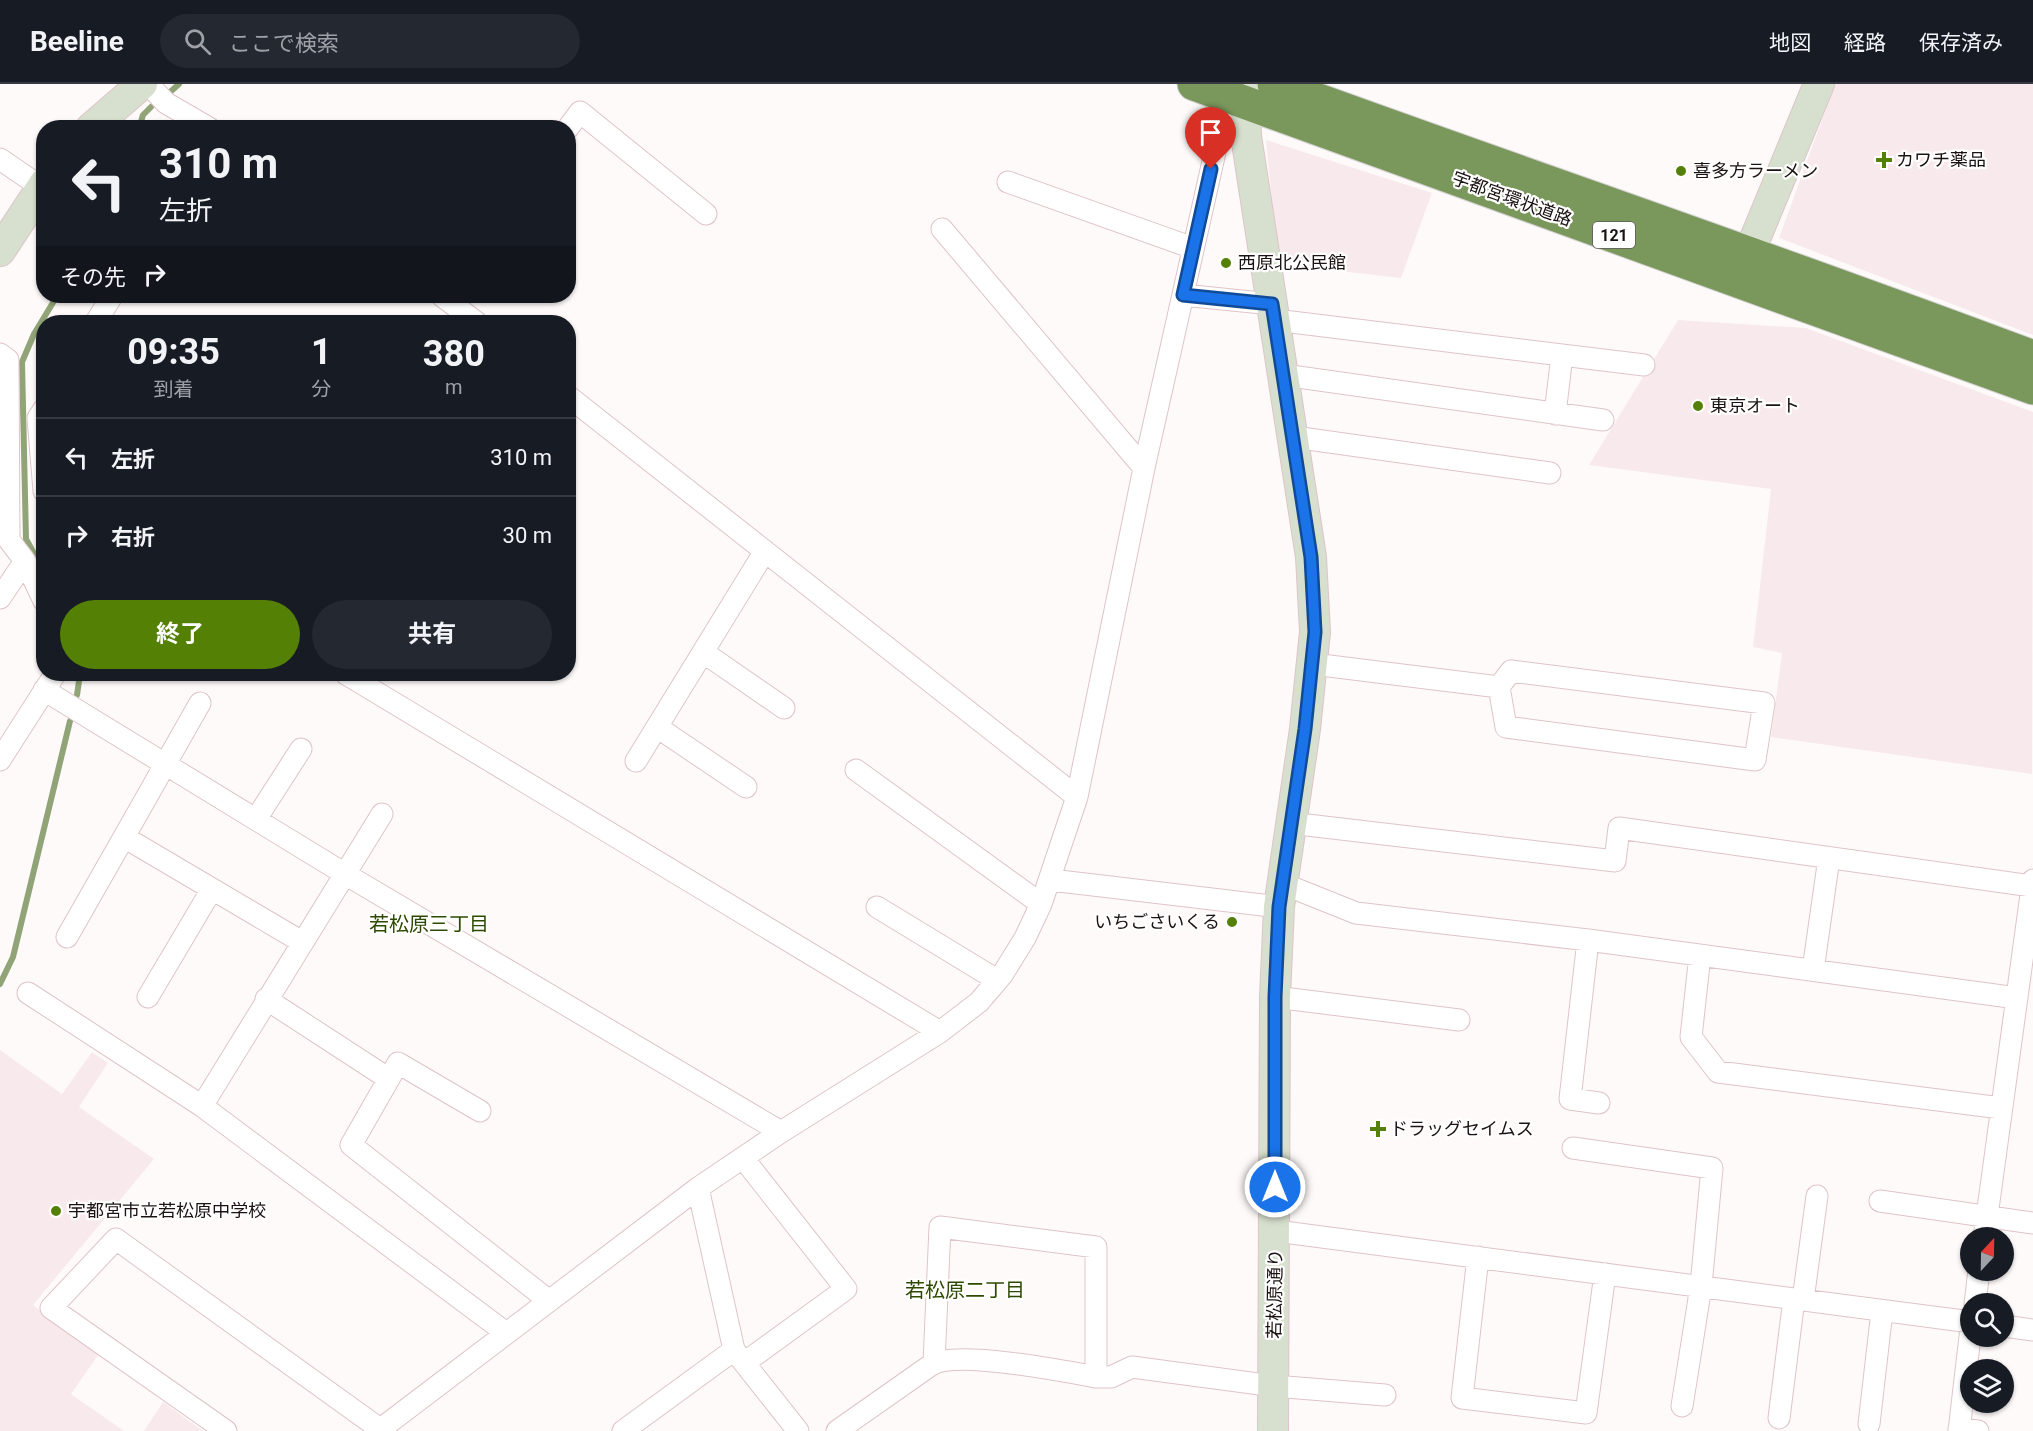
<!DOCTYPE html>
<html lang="ja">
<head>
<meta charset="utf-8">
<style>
  body { margin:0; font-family:Roboto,"Noto Sans JP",sans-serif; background:#242831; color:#f1f3f6; height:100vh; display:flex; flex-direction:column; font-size:22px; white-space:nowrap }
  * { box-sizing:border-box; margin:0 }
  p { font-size:20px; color:#9ea1a6 }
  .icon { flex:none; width:33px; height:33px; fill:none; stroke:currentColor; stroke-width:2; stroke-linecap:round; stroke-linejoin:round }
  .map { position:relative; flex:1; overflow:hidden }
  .details { position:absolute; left:36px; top:231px; width:540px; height:366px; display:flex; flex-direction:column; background:#171b24; border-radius:24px; box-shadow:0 2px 4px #0004 }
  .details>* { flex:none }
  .top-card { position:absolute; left:36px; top:36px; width:540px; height:183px; border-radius:24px; box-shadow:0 2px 4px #0004; background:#171b24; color:#f1f3f6; overflow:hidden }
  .needle { width:39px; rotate:22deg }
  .tools { position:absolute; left:1960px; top:1143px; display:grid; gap:12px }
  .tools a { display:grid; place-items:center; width:54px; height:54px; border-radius:50%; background:#171b24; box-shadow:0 2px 4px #0004; font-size:30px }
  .pin { position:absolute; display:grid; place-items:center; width:51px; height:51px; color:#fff; margin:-62px -26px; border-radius:50% 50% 50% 0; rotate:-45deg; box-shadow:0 0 6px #0007 }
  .pin .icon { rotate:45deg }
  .me { position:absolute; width:66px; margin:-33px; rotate:0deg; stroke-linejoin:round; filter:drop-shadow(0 0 4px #0008) }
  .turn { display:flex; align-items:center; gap:21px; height:126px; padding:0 24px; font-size:27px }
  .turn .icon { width:78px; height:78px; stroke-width:2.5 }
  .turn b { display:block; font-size:42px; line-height:51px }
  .then { display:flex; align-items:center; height:57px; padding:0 24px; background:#0003; gap:12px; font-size:22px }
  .eta { display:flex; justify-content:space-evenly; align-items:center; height:102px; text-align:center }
  .eta b { font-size:36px; font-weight:700; line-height:42px }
  .primary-button { display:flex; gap:12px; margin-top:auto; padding:12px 24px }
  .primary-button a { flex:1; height:69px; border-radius:36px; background:#548006; color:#fff; font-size:24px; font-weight:700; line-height:69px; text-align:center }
  .primary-button a+a { background:#242831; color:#f1f3f6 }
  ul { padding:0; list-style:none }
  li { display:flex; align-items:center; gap:18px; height:78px; padding:0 24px; border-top:2px solid #363941 }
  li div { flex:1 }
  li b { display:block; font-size:22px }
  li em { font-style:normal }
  header { display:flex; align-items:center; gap:36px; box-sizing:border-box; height:84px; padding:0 30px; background:#171b24; border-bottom:2px solid #363941 }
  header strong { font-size:28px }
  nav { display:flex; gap:33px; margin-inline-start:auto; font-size:21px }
  .search { width:420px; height:54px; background:#242831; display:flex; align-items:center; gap:15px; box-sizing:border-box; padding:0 21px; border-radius:33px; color:#9ea1a6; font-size:22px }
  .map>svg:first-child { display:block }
  .built { fill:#f8eaec }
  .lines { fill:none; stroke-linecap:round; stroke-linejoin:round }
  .stream { stroke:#91a477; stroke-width:6 }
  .street-casing { stroke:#dec4c8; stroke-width:23 }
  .secondary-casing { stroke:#dec4c8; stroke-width:32 }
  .highway-casing { stroke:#d6d4d5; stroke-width:35 }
  .street { stroke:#fff; stroke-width:21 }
  .secondary { stroke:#d7e0ce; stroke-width:30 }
  .highway { stroke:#7b985c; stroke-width:33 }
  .route-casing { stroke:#114b97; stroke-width:15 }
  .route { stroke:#1a73e8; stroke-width:10 }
  .poi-dot { fill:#548006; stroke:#fff; stroke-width:2 }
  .labels { text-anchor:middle; stroke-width:4.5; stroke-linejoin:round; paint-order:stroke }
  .shield { fill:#fff; stroke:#5f595a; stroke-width:1.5 }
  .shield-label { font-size:16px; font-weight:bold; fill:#1b1213 }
  .poi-label { font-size:18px; fill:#1b1213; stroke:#fff; text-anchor:start }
  .street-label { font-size:18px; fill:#1b1213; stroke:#fff }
  .neighbourhood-label { font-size:20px; fill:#2e4a00; stroke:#fff }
</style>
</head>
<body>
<header>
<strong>Beeline</strong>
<div class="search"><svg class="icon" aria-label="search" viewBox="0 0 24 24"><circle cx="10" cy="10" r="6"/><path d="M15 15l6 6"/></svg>ここで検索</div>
<nav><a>地図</a><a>経路</a><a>保存済み</a></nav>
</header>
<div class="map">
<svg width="2033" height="1347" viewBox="0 0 2033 1347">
  <rect width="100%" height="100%" fill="#fffafa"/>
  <path class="built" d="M1835 0H2033V251L1779 154Z
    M1266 56 1432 109 1401 194 1278 180Z
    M1678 236 1806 244 2033 328 2032 690 1771 653 1782 569 1753 563 1771 405 1589 381Z
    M0 966 62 1010 92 968 108 979 79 1023 154 1075 33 1221 99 1270 71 1310 124 1347H0Z
    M163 1318 203 1347H144Z"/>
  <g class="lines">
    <path class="stream" d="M169 9 179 0
      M139 44 143 31 151 23
      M44 488 26 455 22 278 34 250 57 212
      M77 611 80 590
      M0 900 13 873 70 637"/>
    <defs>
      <path id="street" d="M148 0 166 19 209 44
        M568 44 580 28 706 130
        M0 75 41 103
        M1008 98 1193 164
        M942 145 1144 384
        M1183 211 1272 220
        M442 212 476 238
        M1275 236 1644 281
        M96 238 112 212
        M0 270 8 276 9 456 25 477 44 517
        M1284 291 1603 336
        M568 312 1077 713
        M44 325 38 334 44 407
        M1555 330 1562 271
        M1294 353 1550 389
        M0 514 25 477
        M703 568 784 624
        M1313 580 1499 603 1511 587 1764 619 1755 676 1506 643 1499 603
        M346 590 940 948
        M44 606 345 790 781 1048
        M200 619 124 753 302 858
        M657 643 746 703
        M0 676 55 590
        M636 677 765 467
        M856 686 1041 820
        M382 730 202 1022 505 1248
        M256 735 301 665
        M1290 739 1615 777 1619 744 2032 802
        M1051 796 1279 823
        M1281 799 1356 829 1588 856 2017 914
        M877 823 997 896
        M67 853 124 753
        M1588 856 1570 1015 1599 1019
        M1700 871 1691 953 1718 988 2001 1024
        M1813 886 1829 774
        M28 909 202 1022
        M148 913 212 805
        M1275 913 1459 936
        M266 915 389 995
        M480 1027 398 979 351 1061 548 1216
        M1573 1064 1712 1084 1701 1202 1682 1322
        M743 1074 846 1205 744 1279
        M698 1104 734 1266 798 1347
        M1880 1117 2033 1139
        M1276 1147 1971 1238
        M1984 1154 2033 796
        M1478 1173 1462 1314 1586 1329 1605 1190
        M1803 1216 1817 1112
        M1975 1220 1979 1186
        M2004 1242 2033 1246
        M934 1279 940 1143 1096 1163V1293
        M1779 1334 1794 1215
        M1869 1340 1882 1227
        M1959 1345 1978 1347
        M226 1347 51 1224 116 1155 380 1345
        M378 1347 698 1104 781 1048 940 948 979 918 1002 891 1025 854 1041 820 1077 713 1144 384 1220 46 1245 19
        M623 1347 734 1266
        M837 1347 931 1281C955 1266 1064 1287 1096 1293H1111L1132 1283 1274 1302 1385 1311
        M1959 1347 1971 1244"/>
      <path id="secondary" d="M1247 0 1245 19 1246 52 1311 473 1315 548 1305 645 1279 823 1275 913 1273 1347
        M91 44 142 0
        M0 167 44 100
        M1740 191 1819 0"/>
      <path id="highway" d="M1194 0 2033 304
        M1274 0C1527 92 1781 178 2033 273"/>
    </defs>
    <use href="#street" class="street-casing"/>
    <use href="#secondary" class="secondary-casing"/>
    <use href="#highway" class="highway-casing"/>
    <use href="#street" class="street"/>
    <use href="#secondary" class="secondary"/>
    <use href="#highway" class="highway"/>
  </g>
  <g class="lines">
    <defs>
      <path id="route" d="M1211 85 1183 211 1272 220 1311 473 1315 548 1305 645 1279 823 1275 913V1103"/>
    </defs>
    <use href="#route" class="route-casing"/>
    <use href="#route" class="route"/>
  </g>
  <g class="poi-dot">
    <path d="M1881 67h6v6h6v6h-6v6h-6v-6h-6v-6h6z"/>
    <circle cx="1681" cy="87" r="6"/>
    <circle cx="1226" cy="179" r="6"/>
    <circle cx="1698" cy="322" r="6"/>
    <circle cx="1232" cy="838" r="6"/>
    <path d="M1375 1036h6v6h6v6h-6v6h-6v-6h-6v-6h6z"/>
    <circle cx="56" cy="1127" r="6"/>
  </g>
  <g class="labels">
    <rect class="shield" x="1593" y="138" width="42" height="26" rx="4.5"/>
    <g class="shield-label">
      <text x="1614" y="157">121</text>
    </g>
    <g class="poi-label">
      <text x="1896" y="82">カワチ薬品</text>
      <text x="1693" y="93">喜多方ラーメン</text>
      <text x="1238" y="185">西原北公民館</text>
      <text x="1710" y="328">東京オート</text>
      <text x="1220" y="844" text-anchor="end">いちごさいくる</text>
      <text x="1390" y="1051">ドラッグセイムス</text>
      <text x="68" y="1133">宇都宮市立若松原中学校</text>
    </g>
    <g class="street-label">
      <text transform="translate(1512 115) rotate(20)" y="6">宇都宮環状道路</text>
      <text transform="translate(1275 1210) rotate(-89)" y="6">若松原通り</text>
    </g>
    <g class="neighbourhood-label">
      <text x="429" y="847">若松原三丁目</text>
      <text x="965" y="1213">若松原二丁目</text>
    </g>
  </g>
</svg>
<div class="tools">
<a><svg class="needle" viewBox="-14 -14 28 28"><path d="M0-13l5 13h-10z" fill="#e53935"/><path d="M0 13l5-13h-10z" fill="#9ea1a6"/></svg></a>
<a><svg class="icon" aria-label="search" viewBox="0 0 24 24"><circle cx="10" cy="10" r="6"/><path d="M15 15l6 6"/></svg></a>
<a><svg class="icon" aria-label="layers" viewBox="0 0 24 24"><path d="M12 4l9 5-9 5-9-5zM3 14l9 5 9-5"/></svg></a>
</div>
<div class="pin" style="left:1211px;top:85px;background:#d93025"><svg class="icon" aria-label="arrive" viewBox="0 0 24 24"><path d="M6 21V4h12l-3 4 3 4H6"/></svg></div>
<svg class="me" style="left:1275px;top:1103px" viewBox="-20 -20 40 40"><circle r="17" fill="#1a73e8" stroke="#fff" stroke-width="3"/><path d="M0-11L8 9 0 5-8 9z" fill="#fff"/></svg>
<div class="top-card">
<div class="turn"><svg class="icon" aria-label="left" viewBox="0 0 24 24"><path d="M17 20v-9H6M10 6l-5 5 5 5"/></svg><div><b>310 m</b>左折</div></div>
<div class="then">その先<svg class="icon" aria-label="right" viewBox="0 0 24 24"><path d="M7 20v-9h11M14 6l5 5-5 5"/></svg></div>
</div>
<section class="details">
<div class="eta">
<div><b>09:35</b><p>到着</p></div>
<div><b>1</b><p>分</p></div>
<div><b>380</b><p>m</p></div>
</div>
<ul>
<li><svg class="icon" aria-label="left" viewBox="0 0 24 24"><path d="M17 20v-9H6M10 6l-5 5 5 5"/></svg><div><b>左折</b></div><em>310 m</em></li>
<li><svg class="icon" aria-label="right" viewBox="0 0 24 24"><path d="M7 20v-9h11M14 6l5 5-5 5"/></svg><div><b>右折</b></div><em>30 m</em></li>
</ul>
<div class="primary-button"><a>終了</a><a>共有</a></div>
</section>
</div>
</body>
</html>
